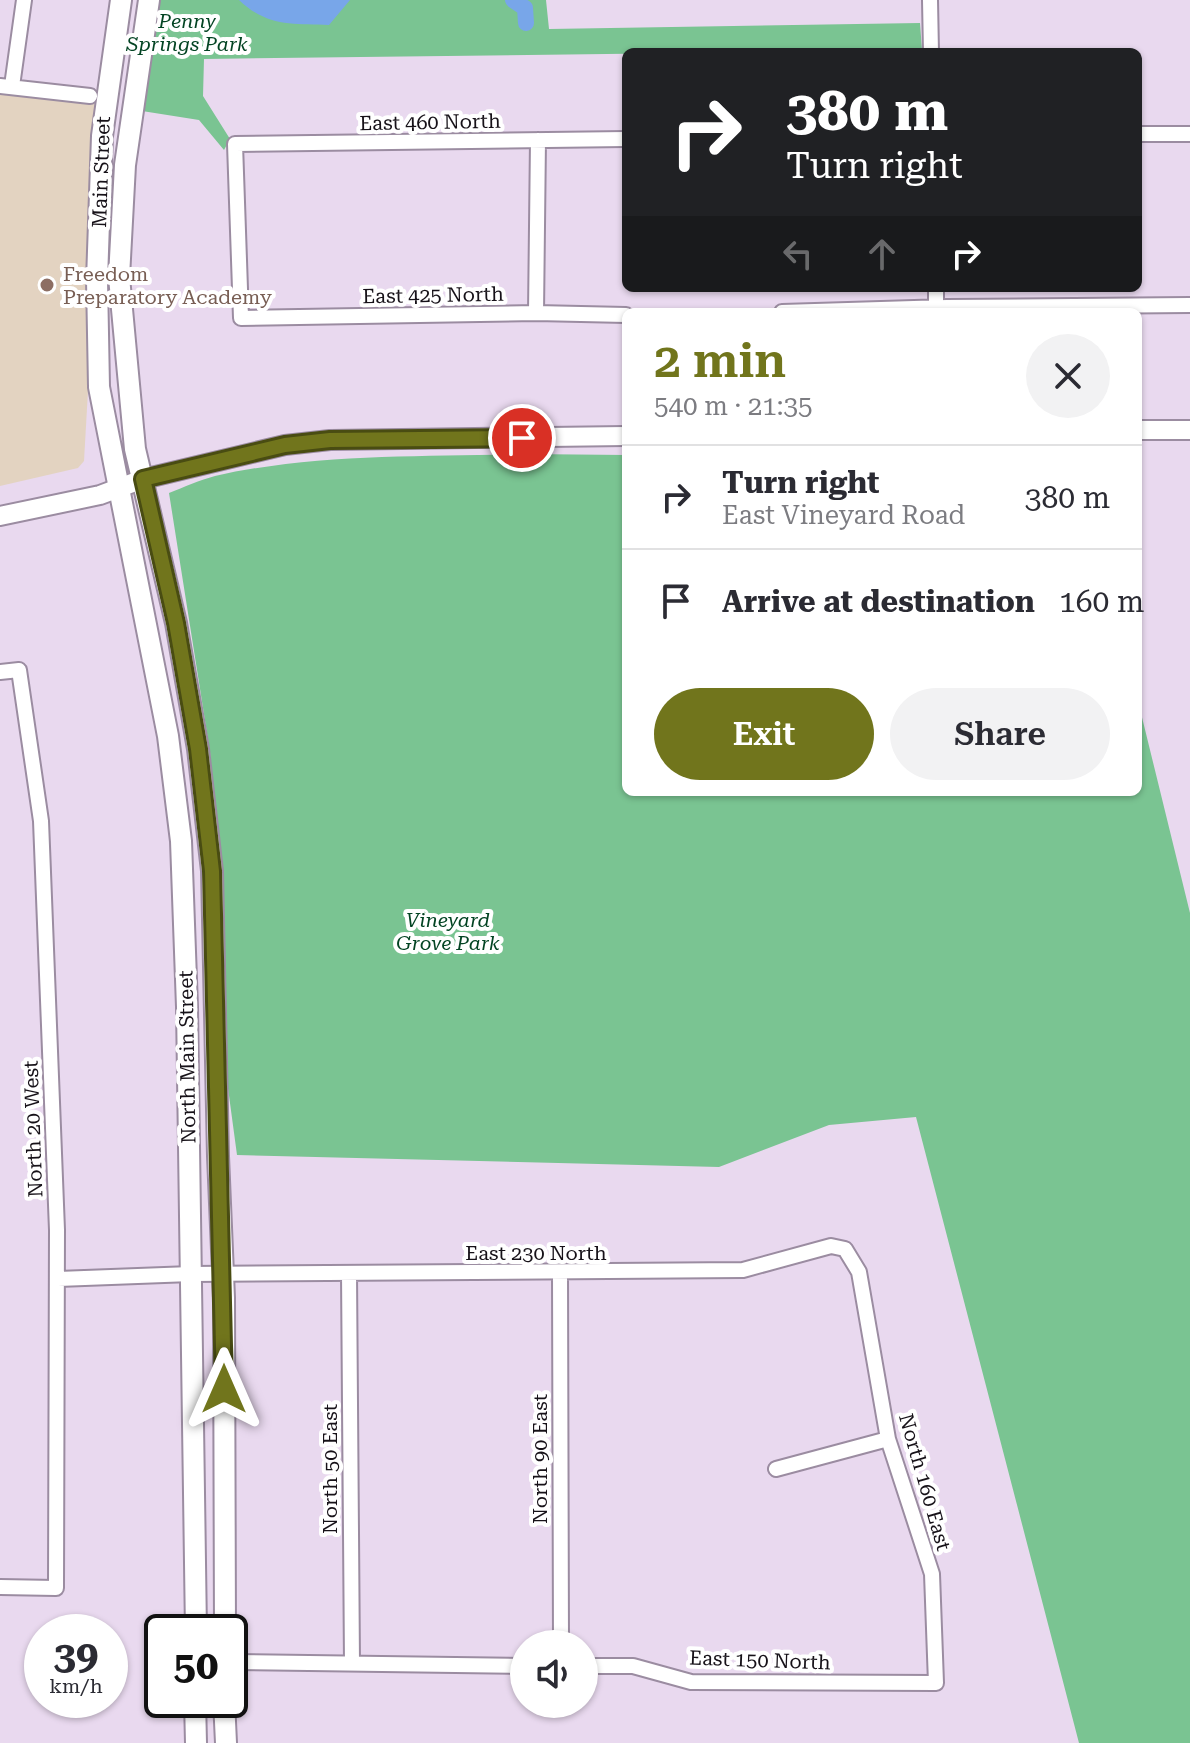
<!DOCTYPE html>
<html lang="en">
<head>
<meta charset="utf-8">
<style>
  body { margin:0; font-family:"Roboto Serif",serif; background:#f2f2f3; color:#2b2b33; height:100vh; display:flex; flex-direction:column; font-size:30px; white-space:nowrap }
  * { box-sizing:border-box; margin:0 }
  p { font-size:26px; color:#7c7c81 }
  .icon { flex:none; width:44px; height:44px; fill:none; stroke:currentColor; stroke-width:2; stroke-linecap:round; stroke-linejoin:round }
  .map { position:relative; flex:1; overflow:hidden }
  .sheet { position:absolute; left:622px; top:308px; width:520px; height:488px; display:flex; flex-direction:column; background:#fff; border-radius:12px; box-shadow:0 2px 6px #0004 }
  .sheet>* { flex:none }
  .top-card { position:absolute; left:622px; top:48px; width:520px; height:244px; border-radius:12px; box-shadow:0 2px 6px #0004; background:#202124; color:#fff; overflow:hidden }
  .fabs { position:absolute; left:510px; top:1630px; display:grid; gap:16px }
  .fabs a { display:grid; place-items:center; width:88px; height:88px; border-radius:50%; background:#fff; box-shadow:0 2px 6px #0004; font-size:40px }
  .speed { position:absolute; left:24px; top:1614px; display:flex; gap:16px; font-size:40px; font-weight:700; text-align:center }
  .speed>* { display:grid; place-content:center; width:104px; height:104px; border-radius:50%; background:#fff; box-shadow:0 2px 6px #0004; line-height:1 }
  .speed small { font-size:20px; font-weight:400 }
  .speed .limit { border:4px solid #111; border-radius:12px; background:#fff; color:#111 }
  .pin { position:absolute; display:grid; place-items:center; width:68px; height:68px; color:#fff; margin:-34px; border:4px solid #fff; border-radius:50%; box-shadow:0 2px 8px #0007 }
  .me { position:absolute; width:88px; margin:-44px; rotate:0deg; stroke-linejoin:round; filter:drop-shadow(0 0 6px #0008) }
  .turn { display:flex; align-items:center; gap:28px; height:168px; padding:0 32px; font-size:36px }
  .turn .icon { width:104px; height:104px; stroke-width:2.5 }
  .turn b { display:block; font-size:56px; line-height:68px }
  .lanes { display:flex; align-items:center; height:76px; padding:0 32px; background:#0003; justify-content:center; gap:40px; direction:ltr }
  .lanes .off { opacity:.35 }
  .round { display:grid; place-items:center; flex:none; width:84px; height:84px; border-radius:42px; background:#f2f2f3 }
  .head { display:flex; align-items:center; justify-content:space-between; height:136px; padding:0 32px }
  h1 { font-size:48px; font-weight:600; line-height:60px; color:#71751c }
  .cta { display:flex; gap:16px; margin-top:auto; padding:16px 32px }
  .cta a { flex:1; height:92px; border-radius:48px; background:#71751c; color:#fff; font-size:32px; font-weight:600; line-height:92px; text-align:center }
  .cta a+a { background:#f2f2f3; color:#2b2b33 }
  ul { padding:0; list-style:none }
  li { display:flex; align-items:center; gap:24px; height:104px; padding:0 32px; border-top:2px solid #e1e1e2 }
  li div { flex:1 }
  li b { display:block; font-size:30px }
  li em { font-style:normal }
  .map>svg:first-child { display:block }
  .education { fill:#e3d3c1 }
  .green { fill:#7ac492 }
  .water { fill:#78a6e9 }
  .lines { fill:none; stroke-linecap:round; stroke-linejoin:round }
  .canal { stroke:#78a6e9; stroke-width:16 }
  .minor-casing { stroke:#9b8ca1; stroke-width:18 }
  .tertiary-casing { stroke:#9b8ca1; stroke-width:22 }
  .secondary-casing { stroke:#9b8ca1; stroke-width:24 }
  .minor { stroke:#fff; stroke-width:14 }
  .tertiary { stroke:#fff; stroke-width:18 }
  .secondary { stroke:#fff; stroke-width:20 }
  .route-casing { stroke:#494c12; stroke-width:20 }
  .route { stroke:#71751c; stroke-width:14 }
  .education-dot { fill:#8d6e63; stroke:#fff; stroke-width:3 }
  .labels { text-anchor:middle; stroke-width:8; stroke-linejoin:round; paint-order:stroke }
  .park-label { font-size:20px; font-style:italic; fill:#034423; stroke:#fff }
  .street-label { font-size:20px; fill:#161118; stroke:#fff }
  .education-label { font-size:20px; fill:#785e54; stroke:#fff; text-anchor:start }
</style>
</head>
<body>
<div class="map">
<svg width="1190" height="1743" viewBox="0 0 1190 1743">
  <rect width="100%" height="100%" fill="#e9d9ef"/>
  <path class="education" d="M0 86 90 96 104 110 84 461 78 468 0 486Z"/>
  <path class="green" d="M159 0H546L549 29 920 23 922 50 204 59 203 96 230 139 224 150 199 120 142 111Z
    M525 454 626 455V792H1138V701L1190 913V1743H1079L916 1117 829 1125 719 1167 237 1155 225 1066 220 873 210 752 169 493C184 487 200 480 215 476 316 453 423 457 525 454Z"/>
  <path class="water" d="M239 0H350L329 25C293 24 267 27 239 0Z"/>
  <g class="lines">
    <path class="canal" d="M513 0 525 8 526 23"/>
    <defs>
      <path id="minor" d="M930 0 931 52
        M0 86 90 96
        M12 86 24 0
        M1138 134H1190
        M626 139 235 144 241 318 536 313 626 315
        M936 288V307
        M782 312 947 307 1190 305
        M536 313 538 140
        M0 672 19 670 41 821 57 1230 56 1588 0 1587
        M349 1273 352 1663
        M560 1273 561 1644
        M58 1279 191 1274 743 1270 831 1246 845 1249 859 1272 888 1439 932 1574 936 1683 691 1682 633 1666H584
        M776 1469 888 1439
        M230 1662 524 1666"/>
      <path id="tertiary" d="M1138 430H1190
        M0 516 100 495 143 479 285 445 330 440 626 436"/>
      <path id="secondary" d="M121 0 102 136 97 280 99 387 168 736 181 841 187 1007 196 1632
        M149 0 125 165 119 277 135 449 176 623 198 749 212 871 218 1156 224 1298 225 1632
        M195 1700 196 1743
        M224 1700 226 1743"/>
    </defs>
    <use href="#minor" class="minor-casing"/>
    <use href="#tertiary" class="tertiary-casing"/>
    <use href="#secondary" class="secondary-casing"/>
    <use href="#minor" class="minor"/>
    <use href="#tertiary" class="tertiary"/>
    <use href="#secondary" class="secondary"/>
  </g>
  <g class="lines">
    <defs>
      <path id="route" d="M224 1389 212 871 198 749 176 623 143 479 285 445 330 440 522 438"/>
    </defs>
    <use href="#route" class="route-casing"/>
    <use href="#route" class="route"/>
  </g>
  <circle class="education-dot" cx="47" cy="285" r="8"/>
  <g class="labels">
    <g class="park-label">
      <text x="187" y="28">Penny<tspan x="187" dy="23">Springs Park</tspan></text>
      <text x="448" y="927">Vineyard<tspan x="448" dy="23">Grove Park</tspan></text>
    </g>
    <g class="street-label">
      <text transform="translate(430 122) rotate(-1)" y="7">East 460 North</text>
      <text transform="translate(101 172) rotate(-88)" y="7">Main Street</text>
      <text transform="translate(433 295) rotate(-1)" y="7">East 425 North</text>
      <text transform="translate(187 1057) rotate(-91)" y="7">North Main Street</text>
      <text transform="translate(33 1129) rotate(-92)" y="7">North 20 West</text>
      <text x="536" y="1260">East 230 North</text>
      <text transform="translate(540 1459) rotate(-90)" y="7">North 90 East</text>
      <text transform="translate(330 1469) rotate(-90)" y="7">North 50 East</text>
      <text transform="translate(925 1482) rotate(74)" y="7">North 160 East</text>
      <text transform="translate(760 1660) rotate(2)" y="7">East 150 North</text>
    </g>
    <g class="education-label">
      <text x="63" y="281">Freedom<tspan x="63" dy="23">Preparatory Academy</tspan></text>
    </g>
  </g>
</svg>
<div class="fabs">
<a><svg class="icon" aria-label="sound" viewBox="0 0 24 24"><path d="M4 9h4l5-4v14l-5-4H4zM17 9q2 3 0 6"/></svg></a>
</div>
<div class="speed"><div>39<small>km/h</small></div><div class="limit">50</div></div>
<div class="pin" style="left:522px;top:438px;background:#d93025"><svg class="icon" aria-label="arrive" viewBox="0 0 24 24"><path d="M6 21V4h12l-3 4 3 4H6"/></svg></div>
<svg class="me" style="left:224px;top:1389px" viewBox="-20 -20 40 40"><path d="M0-17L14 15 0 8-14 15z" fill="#71751c" stroke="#fff" stroke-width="4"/></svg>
<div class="top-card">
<div class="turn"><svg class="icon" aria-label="right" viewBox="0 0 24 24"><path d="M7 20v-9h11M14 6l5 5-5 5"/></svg><div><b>380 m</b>Turn right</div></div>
<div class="lanes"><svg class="icon off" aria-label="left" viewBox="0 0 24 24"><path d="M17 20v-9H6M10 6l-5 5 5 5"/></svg><svg class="icon off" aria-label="ahead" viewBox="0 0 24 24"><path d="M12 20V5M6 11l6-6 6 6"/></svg><svg class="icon" aria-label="right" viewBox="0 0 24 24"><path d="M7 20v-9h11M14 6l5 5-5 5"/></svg></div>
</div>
<section class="sheet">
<div class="head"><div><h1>2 min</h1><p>540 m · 21:35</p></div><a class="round"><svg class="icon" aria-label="close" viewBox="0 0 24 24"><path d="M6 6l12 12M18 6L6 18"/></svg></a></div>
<ul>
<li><svg class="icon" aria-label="right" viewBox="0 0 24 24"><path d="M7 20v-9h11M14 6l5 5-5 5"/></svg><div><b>Turn right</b><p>East Vineyard Road</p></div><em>380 m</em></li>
<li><svg class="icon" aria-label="arrive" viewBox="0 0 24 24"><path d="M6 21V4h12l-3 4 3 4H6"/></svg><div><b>Arrive at destination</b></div><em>160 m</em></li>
</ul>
<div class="cta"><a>Exit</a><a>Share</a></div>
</section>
</div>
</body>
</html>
